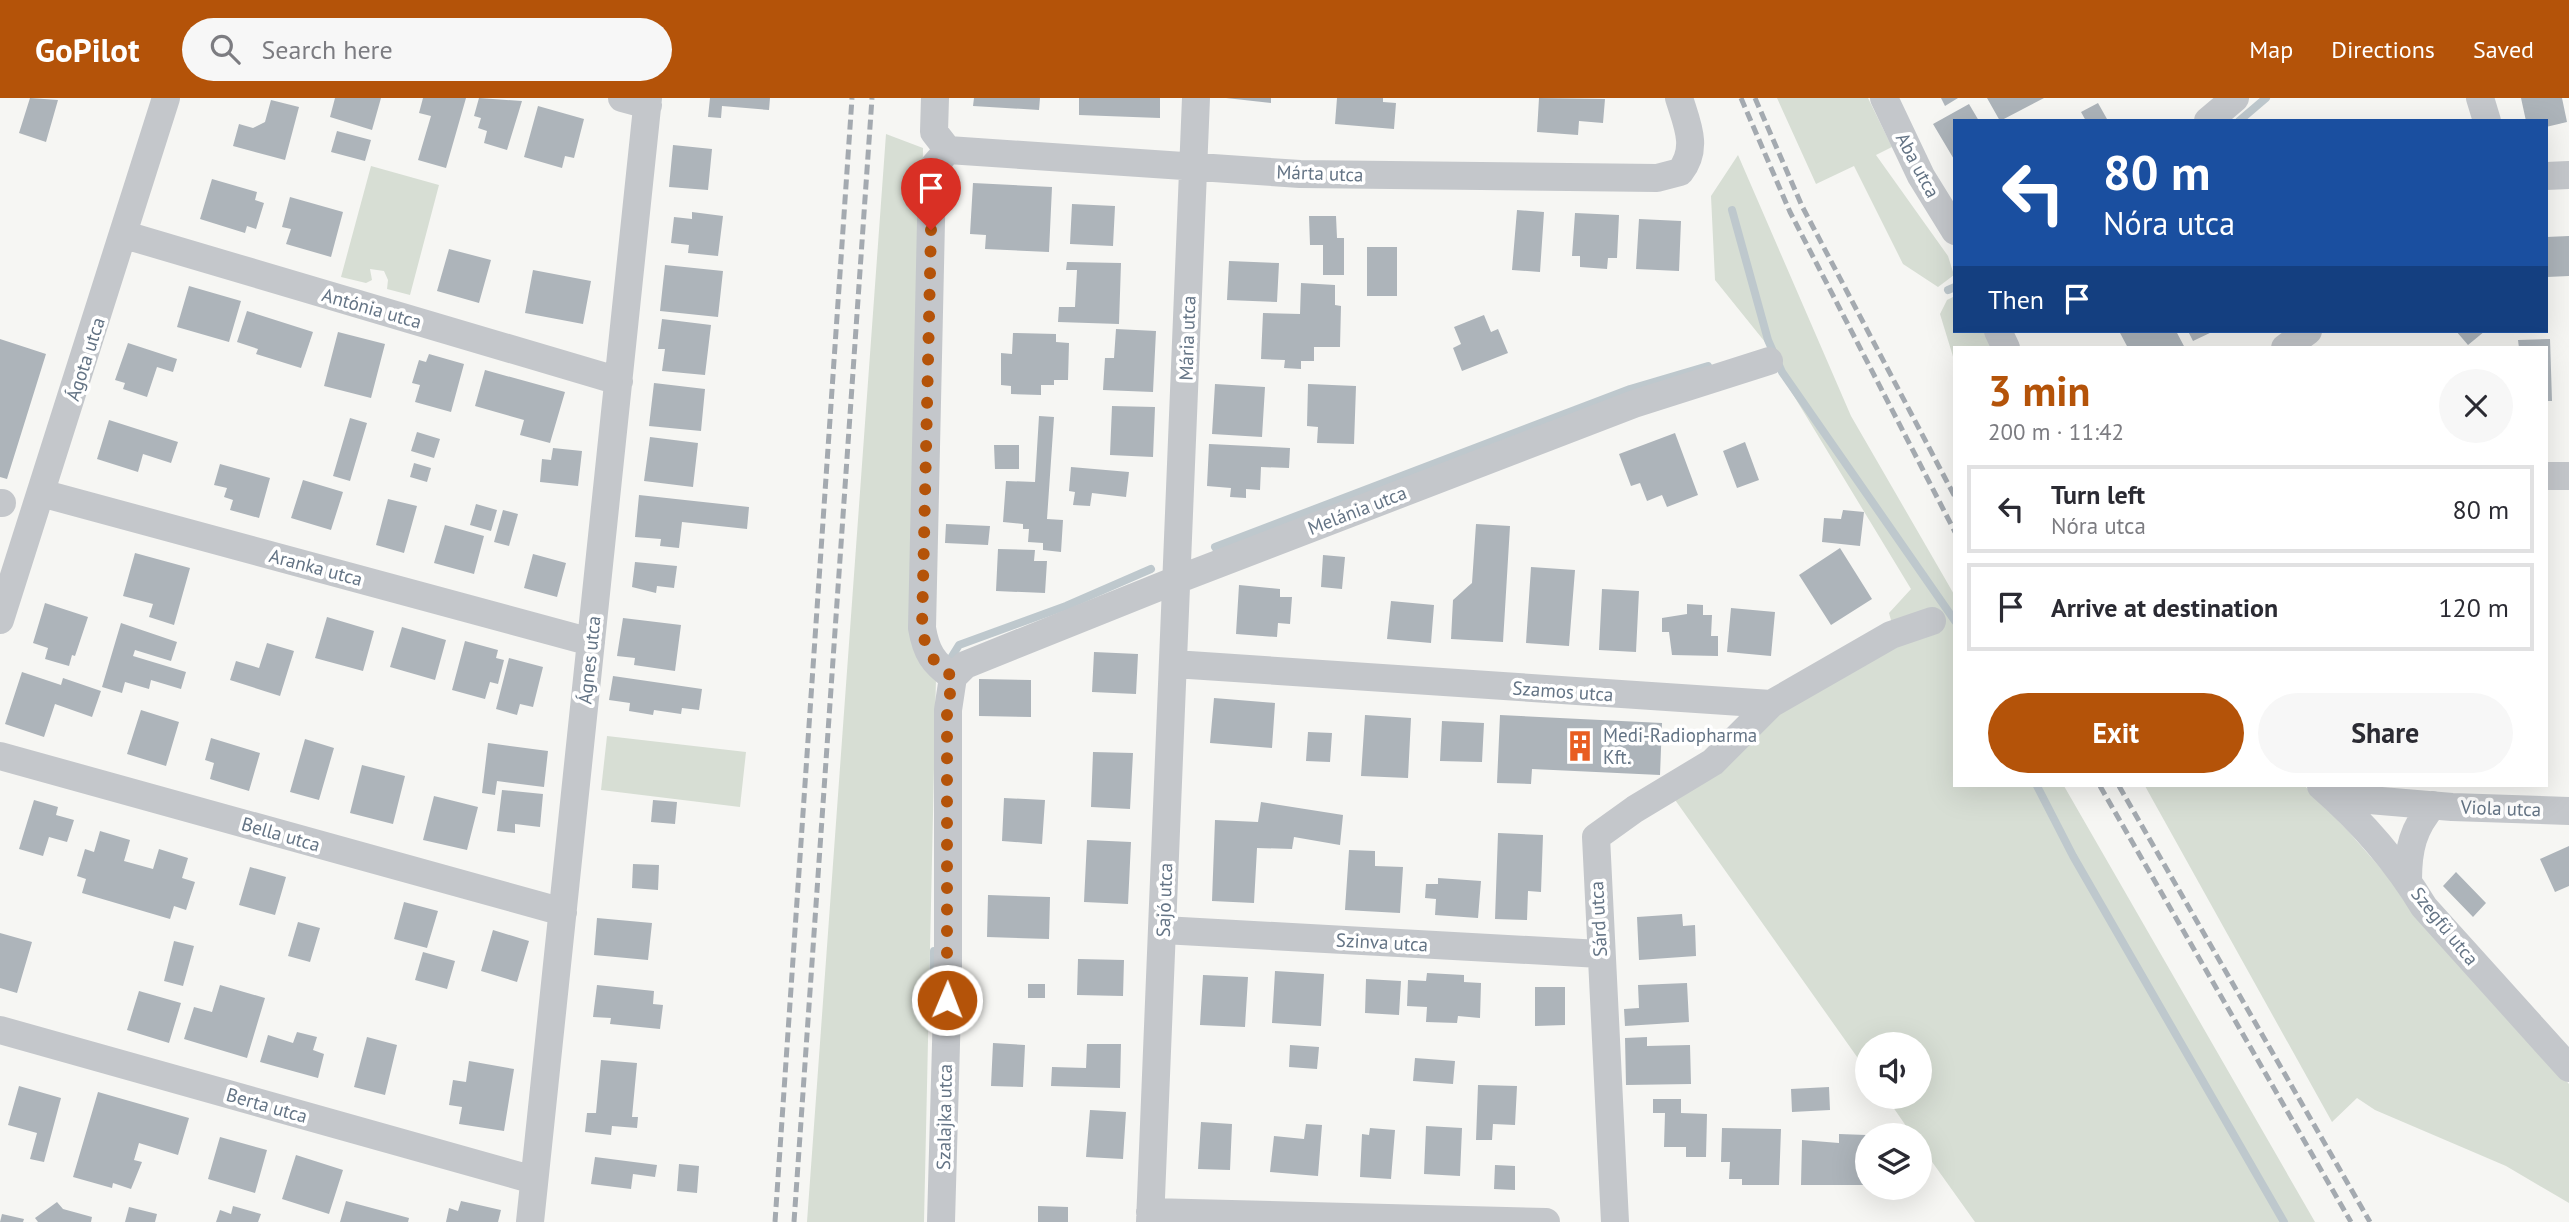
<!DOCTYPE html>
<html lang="en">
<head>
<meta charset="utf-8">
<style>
  body { margin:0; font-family:"PT Sans",sans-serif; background:#f7f7f7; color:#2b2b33; height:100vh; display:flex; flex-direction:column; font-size:26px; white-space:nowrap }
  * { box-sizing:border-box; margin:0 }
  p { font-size:23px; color:#7c7c81 }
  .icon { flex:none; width:38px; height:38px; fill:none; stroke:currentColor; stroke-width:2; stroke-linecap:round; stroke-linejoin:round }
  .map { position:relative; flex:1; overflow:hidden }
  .details { position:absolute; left:1953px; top:248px; width:595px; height:441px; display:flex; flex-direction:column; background:#fff; border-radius:0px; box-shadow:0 7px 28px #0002 }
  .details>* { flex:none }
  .guide { position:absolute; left:1953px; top:21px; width:595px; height:214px; border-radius:0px; box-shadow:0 7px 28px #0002; background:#1a4fa0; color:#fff; overflow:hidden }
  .buttons { position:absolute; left:1855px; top:934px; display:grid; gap:14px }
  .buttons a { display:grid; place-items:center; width:77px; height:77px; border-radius:50%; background:#fff; box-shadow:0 7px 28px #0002; font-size:35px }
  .pin { position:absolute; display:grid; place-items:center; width:60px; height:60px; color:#fff; margin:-72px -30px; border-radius:50% 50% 50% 0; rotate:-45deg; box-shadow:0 0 7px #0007 }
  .pin .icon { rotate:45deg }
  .me { position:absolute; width:77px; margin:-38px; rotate:1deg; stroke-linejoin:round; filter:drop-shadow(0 0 5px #0008) }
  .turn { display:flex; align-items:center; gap:24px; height:147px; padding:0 35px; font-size:32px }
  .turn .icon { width:91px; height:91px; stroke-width:2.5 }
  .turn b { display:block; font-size:49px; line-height:60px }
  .then { display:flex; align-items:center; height:66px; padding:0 35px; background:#0003; gap:14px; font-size:26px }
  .round { display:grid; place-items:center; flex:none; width:74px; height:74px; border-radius:37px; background:#f7f7f7 }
  .overview { display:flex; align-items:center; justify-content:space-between; height:119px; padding:0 35px }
  h1 { font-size:42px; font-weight:700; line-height:52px; color:#b45309 }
  .cta { display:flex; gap:14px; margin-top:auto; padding:14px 35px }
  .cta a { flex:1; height:80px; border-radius:42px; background:#b45309; color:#fff; font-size:28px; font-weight:700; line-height:80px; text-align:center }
  .cta a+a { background:#f7f7f7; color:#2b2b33 }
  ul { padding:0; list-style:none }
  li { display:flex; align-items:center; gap:21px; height:88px; margin:0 14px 10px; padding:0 21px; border:4px solid #e1e1e2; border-radius:0px }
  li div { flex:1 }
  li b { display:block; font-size:26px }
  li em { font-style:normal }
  header { display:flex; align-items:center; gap:42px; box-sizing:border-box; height:98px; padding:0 35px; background:#b45309; color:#fff }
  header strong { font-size:33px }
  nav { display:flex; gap:38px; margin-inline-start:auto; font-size:24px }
  .search { width:490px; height:63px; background:#f7f7f7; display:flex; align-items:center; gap:18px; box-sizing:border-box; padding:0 24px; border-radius:38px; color:#7c7c81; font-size:26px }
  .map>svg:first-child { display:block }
  .green { fill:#d7ded4 }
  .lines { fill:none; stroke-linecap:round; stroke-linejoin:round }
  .stream { stroke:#bec8cd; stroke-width:8 }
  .building { fill:#adb4ba }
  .minor { stroke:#c4c7cb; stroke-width:28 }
  .rail { stroke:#a4aab0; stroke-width:5; stroke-dasharray:10 5; stroke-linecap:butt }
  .route { stroke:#b45309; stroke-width:12; stroke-dasharray:0 21.6 }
  .labels { text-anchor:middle; stroke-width:7; stroke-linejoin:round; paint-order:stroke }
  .street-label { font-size:19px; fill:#647485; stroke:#fff }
  .poi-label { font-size:19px; fill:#647485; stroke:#fff; text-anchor:start }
</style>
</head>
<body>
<header>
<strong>GoPilot</strong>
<div class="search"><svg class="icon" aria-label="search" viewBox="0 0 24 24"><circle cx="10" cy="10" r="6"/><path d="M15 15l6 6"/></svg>Search here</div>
<nav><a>Map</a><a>Directions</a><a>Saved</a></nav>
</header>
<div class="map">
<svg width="2569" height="1124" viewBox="0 0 2569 1124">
  <rect width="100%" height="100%" fill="#f6f6f3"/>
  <path class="green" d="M1777 0H1868L1892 49 1876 57 1948 158 1954 177 1938 189 1903 166 1854 68 1816 86Z
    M886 36 923 50 918 361 936 580 924 1124H807Z
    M1738 57 1851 318 1955 498V688H2064L2315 1124H1975L1920 1047V1038H1913L1886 999H1920V947H1867V973L1673 699 1778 610 1896 540 1889 515 1911 491 1780 275 1765 244 1715 182 1711 98Z
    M371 68 439 87 410 197 387 191 388 182 384 173 370 171 372 182 366 185 341 179Z
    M1955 198V233H1988L1996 250H1955V265L1940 216 1947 202Z
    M607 638 746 654 740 709 601 692Z
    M2145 688H2305L2349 734 2569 986V1105L2506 1068 2375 1012 2357 1000 2332 1024Z"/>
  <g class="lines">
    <path class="stream" d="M2239 23 2266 0
      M1732 112 1768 242 1782 274 1955 523
      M1948 192 1955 189
      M1215 449 1630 291 1708 268
      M946 568 959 547 1066 508 1151 471
      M2037 688 2073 758 2284 1124
      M933 910 934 853"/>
  </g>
  <path class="building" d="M30 0 58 2 46 44 19 35Z
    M335 0H381L372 32 330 19Z
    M423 0H466L446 70 418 62 431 18 419 15Z
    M479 0 522 3 507 52 484 45 487 33 478 30 481 20 474 18Z
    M710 0H770L769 12 722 8 721 20 708 19Z
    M974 0H1040L1039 12 973 8Z
    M1079 0H1160V20L1079 17Z
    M1226 0H1271V5Z
    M1337 0H1383V4L1396 5 1394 31 1335 26Z
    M1539 0 1605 1 1603 25 1579 23 1578 37 1537 34Z
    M1941 0H1958L1945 8Z
    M1987 0H2044L2000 23Z
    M2521 0H2562L2567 24 2546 29V23H2526Z
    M271 2 299 9 285 62 233 48 239 26 253 30 265 24Z
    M2098 5 2107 21 2086 23 2081 14Z
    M1969 6 1979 23H1955V63L1933 26Z
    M538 8 584 21 574 60 565 58 562 70 524 59Z
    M337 33 371 42 365 63 331 54Z
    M673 47 712 51 708 92 669 89Z
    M212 81 257 94 255 102 264 105 256 131 247 128 245 135 200 121Z
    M973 85 1052 89 1049 154 985 151 986 137 970 136Z
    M290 99 343 114 331 159 286 146 291 131 282 129Z
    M1072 106 1115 108 1113 148 1070 146Z
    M1517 112 1544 114 1540 174 1512 172Z
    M692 114 723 118 718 158 688 155 689 147 671 145 674 119 692 121Z
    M1575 115 1619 117 1617 160H1608L1607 171 1580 169V158H1572Z
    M1309 118H1336L1337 140H1344V177H1323V147H1310Z
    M1639 121 1681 123 1679 173 1636 171Z
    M2569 138V178L2547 179 2546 139Z
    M1367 149H1397V198H1367Z
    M449 151 491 162 479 205 437 193Z
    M1229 163 1279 165 1277 204 1227 202Z
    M1067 164 1121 165 1119 226 1058 224 1059 209H1075L1077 172H1066Z
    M665 167 723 173 718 219 660 213Z
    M533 172 591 183 583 226 525 215Z
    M1301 185 1335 187V207L1341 208 1340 249H1314V263H1301V271L1284 270 1285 262 1261 261 1263 215 1300 216Z
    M189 188 241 203 229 244 177 229Z
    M247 213 313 234 301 270 256 256 258 251 237 244Z
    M1484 217 1491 234 1498 231 1508 255 1462 273 1453 250 1461 246 1454 229Z
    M662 221 711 227 705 277 662 273 665 251H658Z
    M1116 231 1156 233 1153 294 1103 292 1105 260H1114Z
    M2119 233H2176L2185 250H2128Z
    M2188 233H2214L2193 243Z
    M2456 233H2485L2468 247Z
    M338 234 385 246 371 300 324 288Z
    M1013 235 1056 236V244L1069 245 1068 282H1054V287H1041V297L1011 296V288L1001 287V255L1012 256Z
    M0 241 46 256 7 381 0 379Z
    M2550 241 2552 303H2546V250H2519L2518 242Z
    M128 245 177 261 173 274 157 269 147 299 123 291 125 285 115 282Z
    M429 256 464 266 451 314 415 304 420 287 412 285 419 262 426 264Z
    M485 272 565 294 550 345 520 337 524 322 475 308Z
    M654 285 705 291 701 333 649 328Z
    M1215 286 1265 289 1262 339 1212 336Z
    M1308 286 1356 288 1354 346 1317 345 1318 329 1307 328Z
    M1112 308 1155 309 1153 359 1110 357Z
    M1039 318 1054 319 1047 421 1063 422 1061 454 1043 452V445L1028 444 1029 431H1023V426L1003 424 1006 383 1035 384Z
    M350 320 367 325 350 383 333 378Z
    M109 322 178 344 171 365 143 356 138 374 97 361Z
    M417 334 440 341 434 360 411 353Z
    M1675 335 1698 397 1667 409 1662 397 1647 403 1640 385 1631 388 1619 356Z
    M650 339 698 345 693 389 644 383Z
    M1745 344 1759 382 1737 390 1723 353Z
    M1209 346 1290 350 1289 370 1261 369 1260 392 1246 391V400L1230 399 1231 390 1207 388Z
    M994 347H1019V371H995Z
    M553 350 582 353 578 388 540 384 542 361 551 362Z
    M414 365 431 370 427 384 410 379Z
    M220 366 270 380 259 420 230 412 233 402 224 399 227 390 214 387Z
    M1071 369 1129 374 1126 399 1092 395 1090 408 1073 407 1075 394 1069 393Z
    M303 382 343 394 331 432 291 420Z
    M639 397 749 409 747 431 682 424 679 450 660 448 661 441 635 439Z
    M388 401 417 408 404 455 376 447Z
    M476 406 497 412 491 433 470 427Z
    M503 412 518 416 509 448 494 444Z
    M1843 412 1864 414 1860 448 1822 444 1824 420 1841 421Z
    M946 426 990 428 988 447 945 445Z
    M1476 426 1510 428 1503 544 1451 541 1453 502 1472 485Z
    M445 427 484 438 474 476 434 465Z
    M1840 450 1872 501 1831 527 1799 477Z
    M998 451 1035 452 1034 463H1047L1045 495 996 493Z
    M135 455 190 470 174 527 149 519 153 506 123 498Z
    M533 456 566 465 557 499 524 490Z
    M1323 457 1345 459 1342 491 1321 489Z
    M635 464 677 468 674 490 657 488 656 495 632 489Z
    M1531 469 1575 472 1569 548 1526 545Z
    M1239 487 1280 491V499H1292L1290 526 1278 525 1277 539 1236 536Z
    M1602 491 1639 493 1636 554 1599 552Z
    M1391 503 1434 507 1431 545 1387 541Z
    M45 505 88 519 75 558 72 557 69 568 45 561 48 550 33 545Z
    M1687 506 1703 507V517H1712L1711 538H1718V558L1672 557 1669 534H1662V520L1687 516Z
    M1731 510 1775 514 1771 558 1727 554Z
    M327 519 374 533 363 573 315 560Z
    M623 520 681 527 675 573 634 567 635 560 617 558Z
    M121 525 177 544 171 563 135 552 133 558 186 574 181 591 151 582 149 591 125 584 122 595 102 589Z
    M402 529 446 542 435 582 390 569Z
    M465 543 498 552 496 560 504 562 498 586 490 584 485 601 452 592Z
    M267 545 294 553 280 598 230 582 236 563 259 570Z
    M1094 554 1138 556 1136 596 1092 594Z
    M509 560 543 569 533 609 520 606 517 617 496 611Z
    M22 574 61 587 63 580 101 593 92 619 55 606 44 639 5 626Z
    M613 578 702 591 699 612 682 610 681 616 654 612 653 617 629 613 630 605 609 602Z
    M979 581 1031 582V619L979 618Z
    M1214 600 1275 605 1272 650 1210 645Z
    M141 612 179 624 166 668 127 656Z
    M1365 617 1411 620 1408 680 1361 678Z
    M1500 617 1662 625 1660 677 1532 671 1531 686 1497 685Z
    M1442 623 1484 625 1482 664 1440 663Z
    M1308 634 1332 635 1330 664 1306 663Z
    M211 640 260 655 249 693 210 681 214 665 205 662Z
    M305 641 334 650 319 702 290 694Z
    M488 645 548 653 544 689 497 683 495 697 482 695Z
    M1093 654 1133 655 1130 711 1091 709Z
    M362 667 405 678 393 726 350 715Z
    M502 692 543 696 540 729 515 726V735L497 733Z
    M434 698 478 709 467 752 423 742Z
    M1004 700 1045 702 1042 746 1002 743Z
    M34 702 58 709 56 717 74 722 67 744 49 739 43 758 19 751Z
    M653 702 677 704 675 726 651 724Z
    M1261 704 1343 717 1340 747 1294 739 1292 751 1257 750 1254 805 1212 803 1215 722 1258 724Z
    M100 733 130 742 124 763 153 771 159 751 188 760 182 780 195 784 186 812 174 808 170 821 82 795 86 781 77 778 85 751 94 754Z
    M1498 735 1543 737 1541 794 1528 793 1527 822 1495 821Z
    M1087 742 1131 744 1128 806 1084 804Z
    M2569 748V788L2555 794 2540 761Z
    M1349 752 1375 753V768L1403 769 1400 815 1345 812Z
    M633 766 659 767 658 792 632 790Z
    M250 769 286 779 275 817 239 807Z
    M2456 774 2486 805 2473 819 2443 788Z
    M1438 780 1481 783 1478 820 1435 817 1436 801 1425 800 1426 786H1438Z
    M988 797 1050 799 1049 841 987 839Z
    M404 804 438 813 427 850 394 841Z
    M1682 816 1683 828 1695 827 1696 858 1639 862 1637 819Z
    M597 820 652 825 648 862 594 857Z
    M298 824 320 830 310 864 288 858Z
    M493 832 529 843 517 884 481 873Z
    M0 835 32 844 17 895 0 890Z
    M174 843 194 848 183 888 164 883Z
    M423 854 455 863 447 891 415 882Z
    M1078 861 1124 862 1123 898 1077 897Z
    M1275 873 1324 876 1321 928 1272 925Z
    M1427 875 1464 877V884L1481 885 1480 920 1458 918 1457 925 1426 924 1427 909 1407 908 1408 882 1426 883Z
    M1203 877 1248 879 1245 929 1200 927Z
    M1366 881 1401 883 1399 917 1365 915Z
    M1687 885 1689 924 1625 928 1624 911 1639 910 1638 887Z
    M1028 886H1045V900H1028Z
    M220 887 265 900 247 960 184 941 194 909 212 914Z
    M597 887 654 893 653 906 663 907 660 931 610 926 611 920 593 919Z
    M1535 889H1565V927L1535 928Z
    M139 893 181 905 169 945 127 932Z
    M297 934 317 939 313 952 324 956 318 980 260 964 268 937 293 945Z
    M367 939 397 947 385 997 354 989Z
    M1647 939V948L1690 947 1691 986 1626 987 1625 940Z
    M993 945 1025 947 1023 989 991 988Z
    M1087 946H1121L1120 990 1051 988 1052 969 1086 970Z
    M1290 947 1319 949 1317 971 1289 969Z
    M1415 960 1455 963 1453 986 1413 983Z
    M601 962 637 965 632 1019H638L637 1030 612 1028 611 1037 585 1034 587 1015H596Z
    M469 963 514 971 504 1033 459 1026 462 1009 449 1007 453 982 466 984Z
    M1478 987 1517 988 1515 1027 1493 1026 1492 1042H1476Z
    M19 988 61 1000 44 1064 30 1061 37 1035 8 1027Z
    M1829 989 1830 1012 1792 1014 1791 991Z
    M98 994 189 1020 178 1057 139 1045 134 1062 142 1064 131 1091 113 1085 112 1090 73 1079Z
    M1653 1001H1681V1015L1707 1016 1706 1059H1686V1049H1664L1665 1015H1653Z
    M1090 1012 1126 1014 1123 1061 1086 1059Z
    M1201 1024 1232 1026 1230 1072 1198 1071Z
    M1306 1026 1322 1027 1318 1078 1270 1074 1274 1038 1304 1041Z
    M1426 1028 1462 1030 1460 1078 1424 1076Z
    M1370 1030 1395 1032 1391 1081 1360 1079 1362 1036 1369 1037Z
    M1722 1030 1781 1031 1779 1087H1742V1081H1729L1730 1064H1721Z
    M1839 1036 1866 1037 1867 1087H1801L1802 1042 1839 1045Z
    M220 1039 267 1052 255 1095 208 1081Z
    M296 1057 343 1072 329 1116 282 1101Z
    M595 1059 657 1067 655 1079 633 1076 631 1091 591 1086Z
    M679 1066 699 1068 697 1095 677 1093Z
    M1495 1067 1515 1068V1092L1494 1091Z
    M346 1103 409 1120 408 1124H340Z
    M461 1103 501 1112 498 1124H446L449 1110 458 1113Z
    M57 1104 63 1111 92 1119 91 1124H38L35 1120Z
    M233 1108 261 1116 258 1124H216L220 1112 231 1116Z
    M1038 1108 1068 1109V1124H1038Z
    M129 1109 157 1116 155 1124H125Z
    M2 1116 24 1121 23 1124H0Z"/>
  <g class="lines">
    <path class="minor" d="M622 0 648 7
      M935 0 934 34 948 52
      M1884 0 1921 78 1955 133
      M2480 0 2487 23
      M2208 23 2235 0
      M948 52 1300 76 1657 80 1680 74C1699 50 1687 26 1679 0
      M948 52 934 68 932 78 922 530C926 554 933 565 953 579
      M2546 78 2569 77
      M125 137 619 283
      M1998 233 2006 250
      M2285 250 2308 233
      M2546 378H2569
      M41 395 591 544
      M0 405H2
      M0 522 166 0
      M1174 566 1771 606 1891 537 1932 523
      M0 658 563 814
      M2321 688C2361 723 2397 764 2424 809L2569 970
      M2334 699 2452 709 2569 713
      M2408 782C2408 751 2413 730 2433 707
      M1163 832 1600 856
      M0 932 534 1082
      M1150 1114 1546 1124
      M530 1124 648 0
      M941 1124 948 875V612L953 579 965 567 1179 481 1634 306 1769 263
      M1150 1124 1196 0
      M1615 1124 1596 739 1635 711 1713 664 1771 606"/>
    <path class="rail" d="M1741 0 1790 114 1955 434
      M1755 0 1802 108 1955 399
      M2100 688 2351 1124
      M2119 688 2370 1124
      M775 1124 852 0
      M794 1124 872 0"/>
  </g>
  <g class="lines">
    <path class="route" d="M931 132 922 530C926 554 933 565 953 579L947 612V902"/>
  </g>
  <defs>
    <symbol id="building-bare" viewBox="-9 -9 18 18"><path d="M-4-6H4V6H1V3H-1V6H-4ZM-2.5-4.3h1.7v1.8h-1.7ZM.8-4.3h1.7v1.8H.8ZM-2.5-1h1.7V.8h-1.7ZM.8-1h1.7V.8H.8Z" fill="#e85d21" stroke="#fff" stroke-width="2.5" paint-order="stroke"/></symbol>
  </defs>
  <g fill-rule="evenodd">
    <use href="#building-bare" x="1558" y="626" width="44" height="44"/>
  </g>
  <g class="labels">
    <g class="street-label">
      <text transform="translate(1918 67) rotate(62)" y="7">Aba utca</text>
      <text transform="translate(1320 75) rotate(2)" y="7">Márta utca</text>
      <text transform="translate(372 210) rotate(16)" y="7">Antónia utca</text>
      <text transform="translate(1187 240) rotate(-88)" y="7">Mária utca</text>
      <text transform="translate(85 261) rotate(-72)" y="7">Ágota utca</text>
      <text transform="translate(1357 412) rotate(-21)" y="7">Melánia utca</text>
      <text transform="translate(316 469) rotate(15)" y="7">Aranka utca</text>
      <text transform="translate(589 562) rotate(-84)" y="7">Ágnes utca</text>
      <text transform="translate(1563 593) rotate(4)" y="7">Szamos utca</text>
      <text transform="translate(2501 710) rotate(2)" y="7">Viola utca</text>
      <text transform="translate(281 736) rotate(16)" y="7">Bella utca</text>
      <text transform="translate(1164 802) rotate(-88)" y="7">Sajó utca</text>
      <text transform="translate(1598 821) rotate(-93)" y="7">Sárd utca</text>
      <text transform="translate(2445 828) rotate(51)" y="7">Szegfű utca</text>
      <text transform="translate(1382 844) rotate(3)" y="7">Szinva utca</text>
      <text transform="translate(267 1007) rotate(16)" y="7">Berta utca</text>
      <text transform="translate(944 1019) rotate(-89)" y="7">Szalajka utca</text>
    </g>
    <g class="poi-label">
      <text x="1603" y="644">Medi-Radiopharma<tspan x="1603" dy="22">Kft.</tspan></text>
    </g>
  </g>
</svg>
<div class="buttons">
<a><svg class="icon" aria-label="sound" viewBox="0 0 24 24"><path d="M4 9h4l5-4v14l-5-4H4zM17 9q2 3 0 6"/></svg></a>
<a><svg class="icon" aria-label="layers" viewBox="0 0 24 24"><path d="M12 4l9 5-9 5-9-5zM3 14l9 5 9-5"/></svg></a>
</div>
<div class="pin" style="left:931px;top:132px;background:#d93025"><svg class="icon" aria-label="arrive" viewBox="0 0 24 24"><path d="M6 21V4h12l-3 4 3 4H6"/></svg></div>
<svg class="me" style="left:947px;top:902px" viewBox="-20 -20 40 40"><circle r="17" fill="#b45309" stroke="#fff" stroke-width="3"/><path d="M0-11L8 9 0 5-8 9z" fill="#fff"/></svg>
<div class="guide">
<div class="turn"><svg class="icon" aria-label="left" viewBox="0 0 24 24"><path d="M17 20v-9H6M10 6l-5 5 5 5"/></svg><div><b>80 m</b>Nóra utca</div></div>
<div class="then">Then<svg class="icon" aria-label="arrive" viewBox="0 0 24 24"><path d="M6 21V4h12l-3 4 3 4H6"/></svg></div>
</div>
<section class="details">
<div class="overview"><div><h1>3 min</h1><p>200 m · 11:42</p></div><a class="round"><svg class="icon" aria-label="close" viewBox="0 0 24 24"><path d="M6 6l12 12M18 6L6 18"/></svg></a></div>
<ul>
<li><svg class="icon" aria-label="left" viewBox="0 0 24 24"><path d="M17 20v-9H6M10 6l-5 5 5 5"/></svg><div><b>Turn left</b><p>Nóra utca</p></div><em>80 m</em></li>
<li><svg class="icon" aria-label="arrive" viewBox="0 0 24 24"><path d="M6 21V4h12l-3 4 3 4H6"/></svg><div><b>Arrive at destination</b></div><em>120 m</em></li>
</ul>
<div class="cta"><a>Exit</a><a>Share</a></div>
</section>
</div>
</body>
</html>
